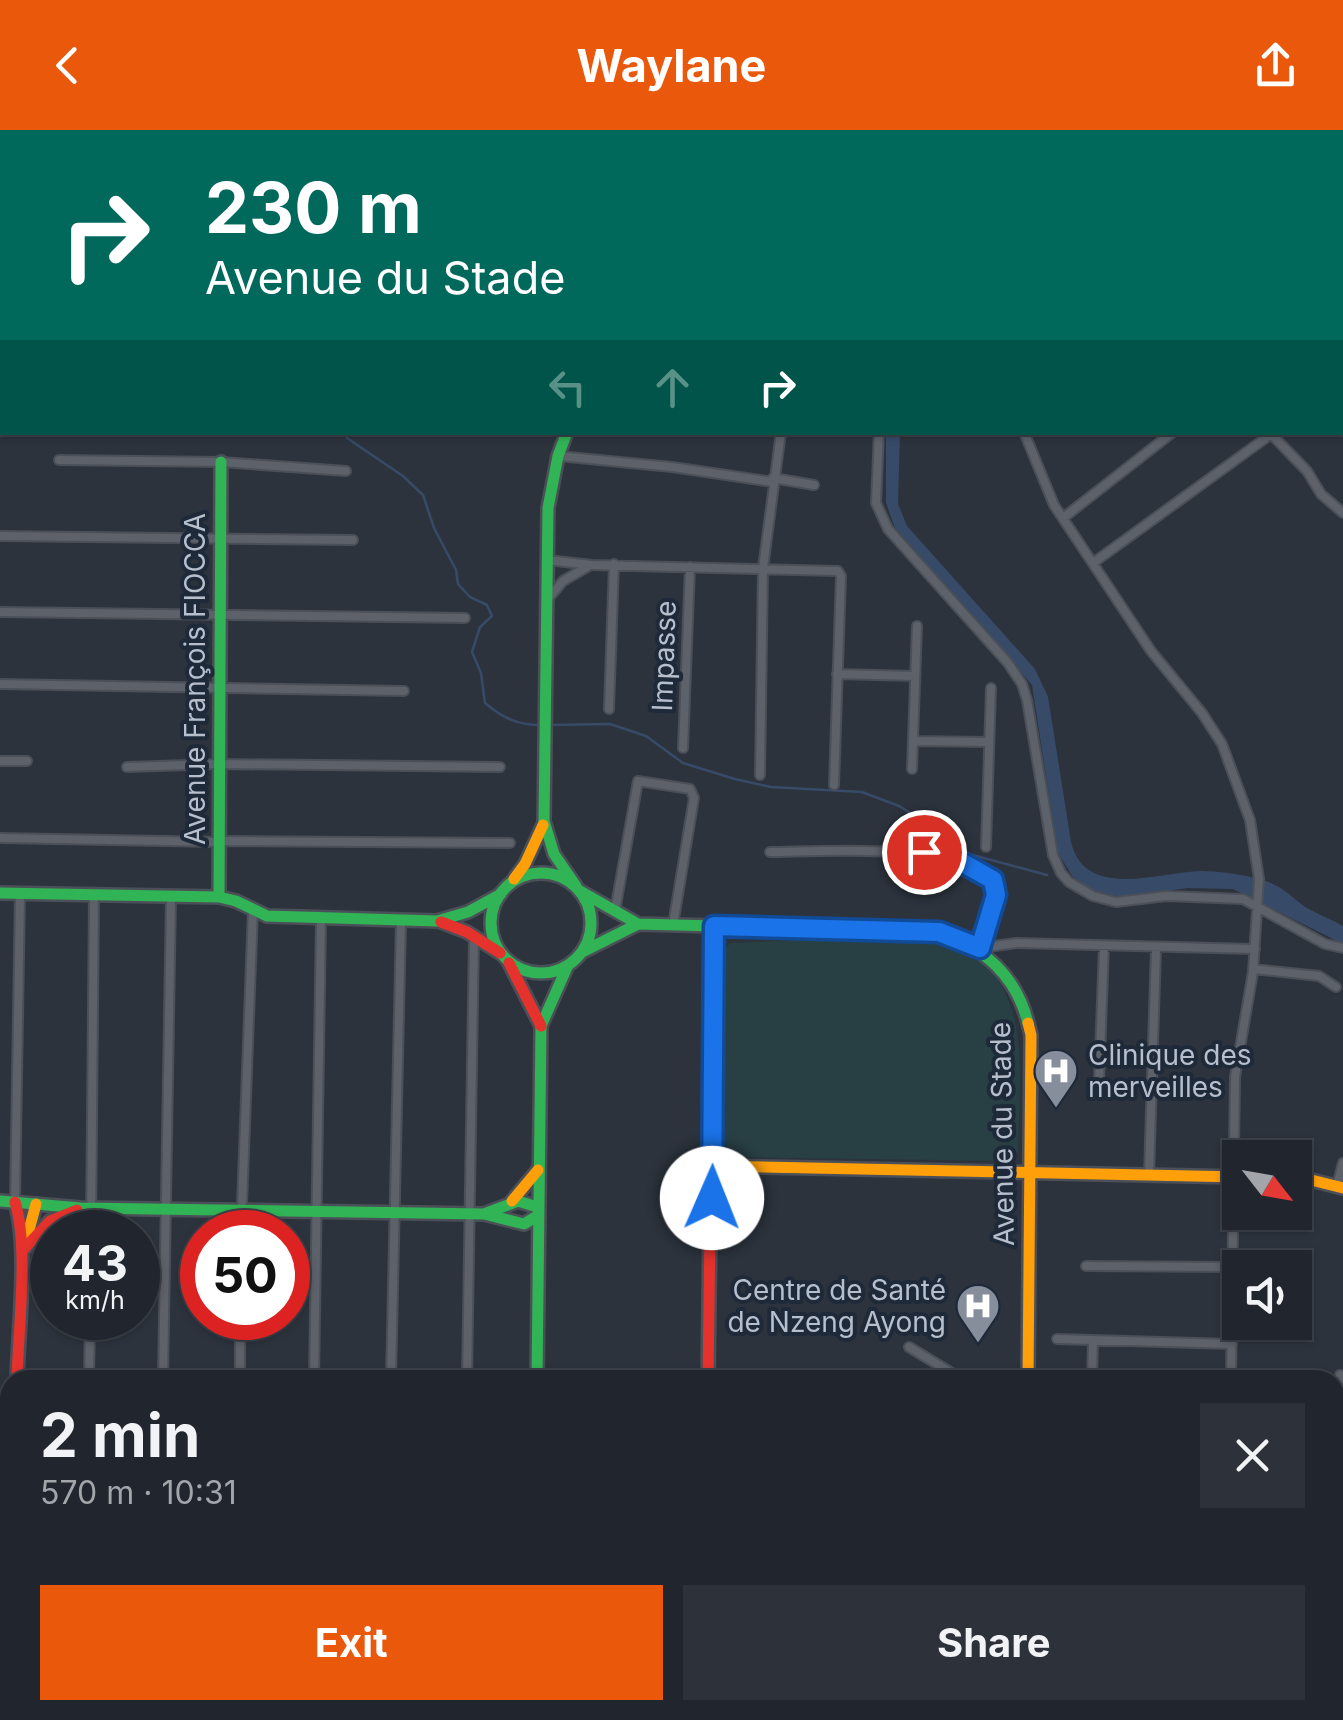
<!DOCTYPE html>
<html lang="en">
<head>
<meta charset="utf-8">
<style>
  body { margin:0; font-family:Inter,sans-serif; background:#2d323a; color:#f1f3f6; height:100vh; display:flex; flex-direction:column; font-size:38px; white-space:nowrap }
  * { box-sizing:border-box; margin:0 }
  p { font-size:32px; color:#a2a5aa }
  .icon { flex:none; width:55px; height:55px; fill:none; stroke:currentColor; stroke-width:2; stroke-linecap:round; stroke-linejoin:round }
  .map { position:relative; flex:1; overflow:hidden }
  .panel { position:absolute; left:0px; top:1240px; width:1345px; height:350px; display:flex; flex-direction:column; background:#21262e; border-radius:30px 30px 0 0; box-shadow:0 2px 8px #0004,0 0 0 2px #3e434a }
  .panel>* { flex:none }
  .top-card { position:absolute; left:0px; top:0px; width:1345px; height:305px; box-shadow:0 2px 8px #0004,0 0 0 2px #3e434a; background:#00695c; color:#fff; overflow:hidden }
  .needle { width:65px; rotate:121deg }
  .fabs { position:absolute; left:1222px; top:1010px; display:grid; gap:20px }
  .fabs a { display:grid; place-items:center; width:90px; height:90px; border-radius:0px; background:#21262e; box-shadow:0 2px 8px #0004,0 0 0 2px #3e434a; font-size:50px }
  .speed { position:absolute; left:30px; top:1080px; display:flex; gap:20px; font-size:50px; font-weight:700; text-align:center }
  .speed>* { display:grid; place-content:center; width:130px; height:130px; border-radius:50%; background:#21262e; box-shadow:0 2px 8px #0004,0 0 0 2px #3e434a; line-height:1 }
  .speed small { font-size:25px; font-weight:400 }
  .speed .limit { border:15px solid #d22; background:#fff; color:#111 }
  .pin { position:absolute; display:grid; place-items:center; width:85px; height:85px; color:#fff; margin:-42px; border:5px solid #fff; border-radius:50%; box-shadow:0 2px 10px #0007 }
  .me { position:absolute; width:110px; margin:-55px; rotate:1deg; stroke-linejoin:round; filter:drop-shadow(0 0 8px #0008) }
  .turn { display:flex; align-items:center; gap:35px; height:210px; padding:0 40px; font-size:45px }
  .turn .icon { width:130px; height:130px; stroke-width:2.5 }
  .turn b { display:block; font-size:70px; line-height:85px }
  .lanes { display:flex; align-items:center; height:95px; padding:0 40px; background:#0003; justify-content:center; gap:50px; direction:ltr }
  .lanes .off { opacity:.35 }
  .round { display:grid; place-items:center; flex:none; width:105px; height:105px; border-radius:0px; background:#2d323a }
  .head { display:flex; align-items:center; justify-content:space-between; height:170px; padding:0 40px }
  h1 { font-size:60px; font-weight:700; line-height:75px }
  .cta { display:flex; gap:20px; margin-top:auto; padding:20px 40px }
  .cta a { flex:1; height:115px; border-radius:0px; background:#ea580c; color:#fff; font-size:40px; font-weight:700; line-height:115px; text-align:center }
  .cta a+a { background:#2d323a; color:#f1f3f6 }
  header { display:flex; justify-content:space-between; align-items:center; height:130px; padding:0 40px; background:#ea580c; color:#fff; font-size:45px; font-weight:700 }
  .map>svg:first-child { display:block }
  .green { fill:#283f44 }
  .water { fill:#374b68 }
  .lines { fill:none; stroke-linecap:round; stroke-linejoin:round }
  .stream { stroke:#374b68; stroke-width:2.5 }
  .canal { stroke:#374b68; stroke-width:9 }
  .street-casing { stroke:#4b4f57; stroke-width:12 }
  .fast-casing { stroke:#4b4f57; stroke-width:16 }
  .slow-casing { stroke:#4b4f57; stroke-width:16 }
  .jam-casing { stroke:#4b4f57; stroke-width:16 }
  .street { stroke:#5c616a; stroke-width:8 }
  .fast { stroke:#30b455; stroke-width:11 }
  .slow { stroke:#ff9f0a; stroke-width:11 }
  .jam { stroke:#e5322d; stroke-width:11 }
  .route-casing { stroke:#114b97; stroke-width:25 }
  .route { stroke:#1a73e8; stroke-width:18 }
  .labels { text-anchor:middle; stroke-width:8; stroke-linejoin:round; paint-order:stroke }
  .street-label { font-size:28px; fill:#b7bfcd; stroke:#1e2939 }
  .poi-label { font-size:28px; fill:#b7bfcd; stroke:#1e2939; text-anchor:start }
</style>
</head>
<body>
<header><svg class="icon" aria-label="back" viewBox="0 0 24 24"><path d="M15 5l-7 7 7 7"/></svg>Waylane<svg class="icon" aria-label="share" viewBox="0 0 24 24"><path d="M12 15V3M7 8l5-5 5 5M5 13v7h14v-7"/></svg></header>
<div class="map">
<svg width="1343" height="1590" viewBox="0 0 1343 1590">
  <rect width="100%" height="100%" fill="#2c333d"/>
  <path class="green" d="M908 805C1038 820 1020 922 1018 1022L1011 1031 734 1027 723 1011 726 818 730 813Z"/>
  <path class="water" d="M886 303H900L898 374 907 396 1035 539 1048 567 1071 712C1085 771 1159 742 1201 741 1218 741 1238 744 1255 748 1279 754 1284 760 1301 774 1313 783 1330 788 1343 796V814L1233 759 1188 758 1120 767 1092 760 1073 747 1058 723 1032 555 895 398 886 373Z"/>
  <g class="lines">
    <path class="stream" d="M109 0H110
      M345 302 347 308 403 346 423 365 434 398 456 440 458 454 470 467 487 475 492 486 480 497 472 522 481 543 485 573C503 588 517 595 541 595
      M549 595 610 594 646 606 683 633 735 649 771 657 862 662 899 676 930 695 969 724 1047 745"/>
    <path class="canal" d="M1139 2 1141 0"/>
    <defs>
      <path id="street" d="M267 0 270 2
        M974 0 977 2
        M1067 0 1068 2
        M800 2 803 0
        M1024 2 1029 0
        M1125 2 1127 0
        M1342 91 1343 92
        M1342 173 1343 172
        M1342 236 1343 235
        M879 302 876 373 888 399 1008 533 1022 554 1027 570 1053 725 1061 743 1069 752 1093 766 1116 772 1166 766 1243 769 1325 814 1343 818
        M1024 302 1054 375 1151 521 1202 583 1222 614 1250 690 1259 749 1253 842 1235 947 1231 1250
        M1272 305 1307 341 1321 364 1343 383
        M558 326 672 337 773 352
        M59 330 221 332 346 341
        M773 348 814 355
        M1063 388 1173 302
        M0 406 353 410
        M547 430 592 435 838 441 841 446 834 655
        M1093 433 1274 302
        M548 469 563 451 587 437
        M0 482 465 488
        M837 544 915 546
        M0 554 404 561
        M609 579 614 434
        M913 611 988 612
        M683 618 690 437
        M0 631H27
        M127 637 219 634 500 637
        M912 639 917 496
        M760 645 763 438 781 302
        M0 708 219 712
        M219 711 510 713
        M986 717 991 558
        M770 722C814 722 981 709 996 759L980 818
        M615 781 638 651 690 659 694 668 673 795
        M980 818 1016 813 1255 819
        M1253 839 1319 846 1336 857
        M1099 952 1104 816
        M1149 1046 1156 818
        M1337 1056 1343 1033
        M15 1072 20 764
        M91 1102 94 766
        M241 1102 253 779
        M1086 1136 1233 1137
        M1057 1209 1232 1214
        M909 1217 955 1245 1028 1250
        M89 1250 90 1188
        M163 1250 171 767
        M240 1250V1188
        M314 1250 321 789
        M391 1250 401 791
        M467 1250 474 806
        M1092 1250 1093 1211
        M1338 1350 1340 1245
        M1335 1408H1343
        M0 1476H10
        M1335 1524 1343 1525
        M0 1549H10
        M1221 1580 1265 1590
        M305 1590V1580
        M1037 1590 1064 1580"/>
      <path id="fast" d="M101 0 103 2
        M0 166 2 162
        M567 302 558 326 548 378 544 691 554 724 576 756
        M491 793a50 50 0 1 1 100 0a50 50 0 1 1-100 0Z
        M580 761 638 794 939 802C984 818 1016 845 1028 893
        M0 763 219 767 236 771 267 786 437 791 468 782 501 764
        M219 767 221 332
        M582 822 638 794
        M0 1071 81 1078 484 1084 524 1094 537 1086
        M484 1084 518 1071 537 1077
        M537 1250 541 896 568 835
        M704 1580V1590"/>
      <path id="slow" d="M514 749 525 734 543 695
        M713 1036 1240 1047
        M1295 1046 1343 1058
        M512 1071 538 1040
        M25 1115 36 1074
        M1028 1250 1031 905 1028 893
        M13 1580V1590"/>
      <path id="jam" d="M1341 2 1343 1
        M441 792 467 802 500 823
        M509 833 541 896
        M15 1072C29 1117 18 1201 17 1250
        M25 1118 50 1091 77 1080
        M708 1250 714 797
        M0 1401H10"/>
    </defs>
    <use href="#street" class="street-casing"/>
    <use href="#fast" class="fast-casing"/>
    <use href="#slow" class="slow-casing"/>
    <use href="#jam" class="jam-casing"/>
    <use href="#street" class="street"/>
    <use href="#fast" class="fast"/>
    <use href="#slow" class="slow"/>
    <use href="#jam" class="jam"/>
  </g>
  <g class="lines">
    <defs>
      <path id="route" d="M712 1068 714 796 939 802 980 818 996 765 993 750 963 733 924 722"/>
    </defs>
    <use href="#route" class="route-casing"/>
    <use href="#route" class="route"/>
  </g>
  <defs>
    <symbol id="hospital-pin" viewBox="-11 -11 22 30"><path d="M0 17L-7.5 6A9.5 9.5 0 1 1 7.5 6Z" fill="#868e9b" stroke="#1e2939"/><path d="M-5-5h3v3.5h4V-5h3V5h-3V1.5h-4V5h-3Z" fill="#fff"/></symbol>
  </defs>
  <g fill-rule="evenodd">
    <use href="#hospital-pin" x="1031" y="916" width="50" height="68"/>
    <use href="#hospital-pin" x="953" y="1151" width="50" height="68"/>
  </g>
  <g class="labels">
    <g class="street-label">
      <text transform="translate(664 526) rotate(-88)" y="10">Impasse</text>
      <text transform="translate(195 549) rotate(-90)" y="10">Avenue François FIOCCA</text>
      <text transform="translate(1002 1004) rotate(-91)" y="10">Avenue du Stade</text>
    </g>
    <g class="poi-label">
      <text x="1088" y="935">Clinique des<tspan x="1088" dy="32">merveilles</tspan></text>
      <text x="946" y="1170" text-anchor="end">Centre de Santé<tspan x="946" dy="32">de Nzeng Ayong</tspan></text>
    </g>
  </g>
</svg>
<div class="fabs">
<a><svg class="needle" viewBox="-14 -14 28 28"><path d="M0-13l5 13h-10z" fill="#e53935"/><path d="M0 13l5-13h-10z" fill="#a2a5aa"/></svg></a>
<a><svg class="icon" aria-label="sound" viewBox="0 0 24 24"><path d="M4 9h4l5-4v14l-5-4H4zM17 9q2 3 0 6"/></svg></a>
</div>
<div class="speed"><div>43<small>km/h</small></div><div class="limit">50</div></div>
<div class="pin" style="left:924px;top:722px;background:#d93025"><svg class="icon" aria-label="arrive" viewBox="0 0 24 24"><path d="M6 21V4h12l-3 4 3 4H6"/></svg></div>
<svg class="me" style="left:712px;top:1068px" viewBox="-20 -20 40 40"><circle r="19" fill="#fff"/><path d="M0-13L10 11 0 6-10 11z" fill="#1a73e8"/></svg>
<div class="top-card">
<div class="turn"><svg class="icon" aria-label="right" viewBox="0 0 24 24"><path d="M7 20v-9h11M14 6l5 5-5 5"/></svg><div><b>230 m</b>Avenue du Stade</div></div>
<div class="lanes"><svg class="icon off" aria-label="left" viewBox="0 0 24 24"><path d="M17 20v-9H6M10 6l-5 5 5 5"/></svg><svg class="icon off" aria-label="ahead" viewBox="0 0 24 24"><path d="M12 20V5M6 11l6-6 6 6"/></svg><svg class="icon" aria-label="right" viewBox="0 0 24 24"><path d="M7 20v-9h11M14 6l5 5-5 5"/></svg></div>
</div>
<section class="panel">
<div class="head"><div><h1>2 min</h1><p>570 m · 10:31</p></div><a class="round"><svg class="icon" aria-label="close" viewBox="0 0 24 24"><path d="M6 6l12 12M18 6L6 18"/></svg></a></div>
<div class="cta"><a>Exit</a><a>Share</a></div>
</section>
</div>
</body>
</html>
